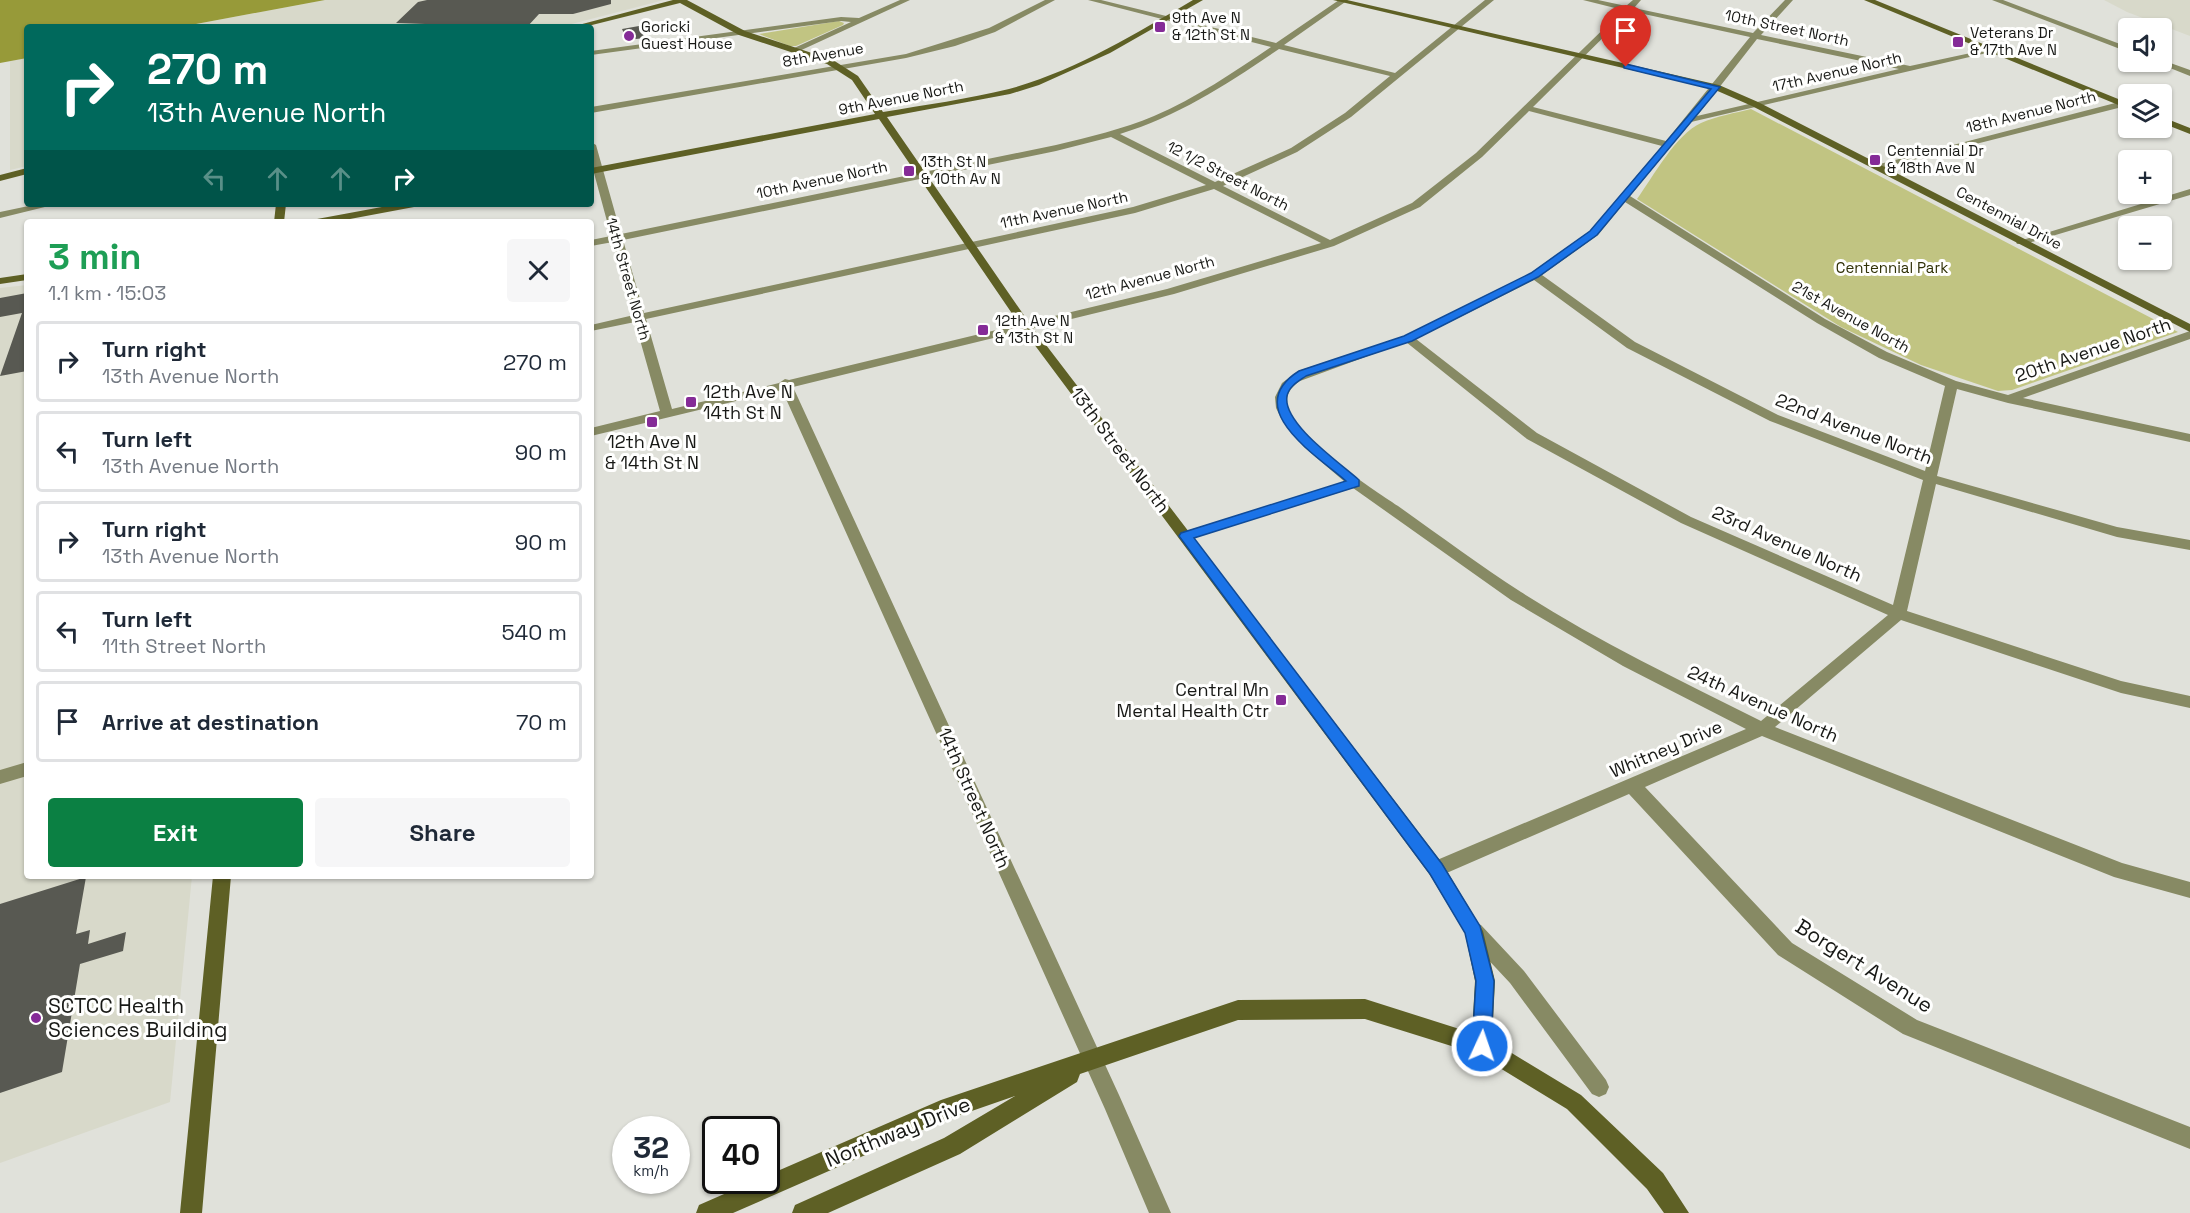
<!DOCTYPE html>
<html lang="en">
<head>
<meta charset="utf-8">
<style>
  body { margin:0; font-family:"Space Grotesk",sans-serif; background:#f6f6f7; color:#1f2937; height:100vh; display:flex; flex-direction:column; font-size:22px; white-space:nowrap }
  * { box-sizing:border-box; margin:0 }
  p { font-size:20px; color:#747a83 }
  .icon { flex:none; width:33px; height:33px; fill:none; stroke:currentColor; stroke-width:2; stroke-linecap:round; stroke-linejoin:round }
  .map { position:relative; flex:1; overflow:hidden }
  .drawer { position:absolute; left:24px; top:219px; width:570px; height:660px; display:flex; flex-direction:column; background:#fff; border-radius:6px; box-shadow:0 2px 4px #0004 }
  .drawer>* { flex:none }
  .top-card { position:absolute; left:24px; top:24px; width:570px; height:183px; border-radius:6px; box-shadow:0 2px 4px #0004; background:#00695c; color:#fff; overflow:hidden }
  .fabs { position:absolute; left:2118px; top:18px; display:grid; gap:12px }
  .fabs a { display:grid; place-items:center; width:54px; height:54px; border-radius:6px; background:#fff; box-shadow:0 2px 4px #0004; font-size:30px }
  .speed { position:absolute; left:612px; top:1116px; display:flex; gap:12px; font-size:30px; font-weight:700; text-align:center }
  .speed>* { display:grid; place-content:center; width:78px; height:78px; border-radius:50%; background:#fff; box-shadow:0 2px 4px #0004; line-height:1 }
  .speed small { font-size:15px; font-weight:400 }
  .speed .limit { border:3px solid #111; border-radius:9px; background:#fff; color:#111 }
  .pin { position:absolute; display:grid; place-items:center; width:51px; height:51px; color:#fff; margin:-62px -26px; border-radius:50% 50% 50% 0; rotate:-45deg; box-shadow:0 0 6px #0007 }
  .pin .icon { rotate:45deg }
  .me { position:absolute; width:66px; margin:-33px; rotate:3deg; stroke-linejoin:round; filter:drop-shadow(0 0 4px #0008) }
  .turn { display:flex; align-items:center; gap:21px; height:126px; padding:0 24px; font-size:27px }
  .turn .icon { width:78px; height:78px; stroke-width:2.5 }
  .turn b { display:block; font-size:42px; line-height:51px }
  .lanes { display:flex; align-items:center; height:57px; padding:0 24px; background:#0003; justify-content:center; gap:30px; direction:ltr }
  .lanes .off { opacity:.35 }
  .round { display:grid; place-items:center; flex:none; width:63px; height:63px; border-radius:6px; background:#f6f6f7 }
  .overview { display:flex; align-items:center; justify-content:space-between; height:102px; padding:0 24px }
  h1 { font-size:36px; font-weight:700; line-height:45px; color:#1e9e55 }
  .cta { display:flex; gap:12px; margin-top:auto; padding:12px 24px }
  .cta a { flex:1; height:69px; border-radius:6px; background:#0b8043; color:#fff; font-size:24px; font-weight:700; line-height:69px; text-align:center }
  .cta a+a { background:#f6f6f7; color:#1f2937 }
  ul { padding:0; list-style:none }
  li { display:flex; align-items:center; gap:18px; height:81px; margin:0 12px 9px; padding:0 12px; border:3px solid #e0e1e3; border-radius:6px }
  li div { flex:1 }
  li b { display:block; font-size:22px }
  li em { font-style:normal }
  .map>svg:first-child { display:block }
  .built { fill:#d8d9ca }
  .green { fill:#c1c482 }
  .water { fill:#979a39 }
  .building { fill:#585952 }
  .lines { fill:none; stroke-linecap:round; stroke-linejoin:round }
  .street { fill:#878a64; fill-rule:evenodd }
  .secondary { fill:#5e6025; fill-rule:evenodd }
  .route { fill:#1a73e8; stroke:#114b97; stroke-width:1.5 }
  .poi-dot { fill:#852b97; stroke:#fffffe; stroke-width:2 }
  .labels { text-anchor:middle; stroke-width:6; stroke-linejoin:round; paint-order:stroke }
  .far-poi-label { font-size:15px; fill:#181916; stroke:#fffffe; text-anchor:start }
  .far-street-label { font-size:15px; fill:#181916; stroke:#fffffe }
  .far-park-label { font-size:15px; fill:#303107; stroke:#fffffe }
  .street-label { font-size:18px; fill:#181916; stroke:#fffffe }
  .poi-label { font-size:18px; fill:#181916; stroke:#fffffe; text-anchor:start }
  .near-street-label { font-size:21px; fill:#181916; stroke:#fffffe }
  .near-poi-label { font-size:21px; fill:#181916; stroke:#fffffe; text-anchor:start }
</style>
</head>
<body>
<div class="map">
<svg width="2190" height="1213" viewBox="0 0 2190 1213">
  <rect width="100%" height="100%" fill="#e0e1da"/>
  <path class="built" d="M325 0H664L560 27H180Z
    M2104 0H2190V36L2127 12Z
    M27 58V166L10 170V61Z
    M27 285V876H192L170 1102 0 1163V288Z"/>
  <path class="green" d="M839 21 844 23 843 25 796 46H790L759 34Z
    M1751 109 2178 332 2012 390 1998 391 1921 365 1841 327 1637 199C1653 177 1676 134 1701 123 1717 116 1735 113 1751 109Z"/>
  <path class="water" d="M0 0H325L180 27H27V58L0 63Z"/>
  <path class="building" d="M427 0H611V4L573 14H539L527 27H422L425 24 396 23 418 2Z
    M639 26 645 38 627 40 622 29Z
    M27 293V371L0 376 22 313 0 317V298Z
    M86 877 76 934 90 930 88 944 126 932 123 951 80 964 62 1072 0 1093V904Z"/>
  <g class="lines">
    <path class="street" d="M900 0H910L795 53 791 51 792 49 851 22 841 21 591 55V51L841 17 859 18Z
      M1045 0H1055L995 32 955 46 906 58 591 113V107L906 54 989 28Z
      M1088 0H1101L1276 43 1339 0H1348L1284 45 1395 73 1485 0H1494L1351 117 1297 152 1223 186 1330 240 1412 203 1476 153 1623 10 1583 0H1598L1626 6 1633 0H1641L1634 8 1753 33 1785 0H1793L1761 35 1910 66 1994 48V52H1991L1691 122 1630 196 1825 319 1887 352 1956 381 2008 395 2190 331V339L2023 398 2190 434V442L2008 403 1957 389 1937 476 2117 527 2190 540V550L2117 537 1936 484 1907 611 2121 681 2190 696V708L2121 693 1901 620 1775 727 2122 863 2190 882V898L2114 877 1762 736 1645 787 1792 943 1917 1020 2190 1127V1149L1903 1034 1778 955 1629 794 1442 875 1436 877 1430 875 1427 869 1430 863 1746 729 1623 666 1511 600 1353 488 1190 539H1180L1178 536 1180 533 1345 482 1304 447 1282 420 1276 408 1275 397 1282 383 1298 371 1404 336 1531 273 1590 231 1662 146 1529 111 1482 157 1420 207 1334 246 1174 294 793 387 1119 1095 1171 1213H1149L1105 1109 782 390 591 436V428L660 411 635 322 591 331V325L634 315 613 242 591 246V240L611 236 591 162V142L596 145 621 234 1056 145C1089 137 1123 129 1154 116 1196 98 1234 72 1271 47ZM1630 11 1750 37 1666 141 1533 107ZM1757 39 1899 69 1697 116ZM1279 49 1390 76 1345 113 1291 148 1215 182 1120 134C1179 116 1229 83 1279 49ZM1111 137 1206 185 1133 207 644 313 623 240 1056 151ZM1214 189 1321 243 1167 289 789 380 785 379 779 383 672 409 646 319 1135 213ZM1625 202 1817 323 1879 358 1945 386 1925 471 1778 415 1635 342 1542 275 1598 235ZM1534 280 1627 348 1770 421 1923 480 1893 605 1691 517 1537 433 1416 339ZM1406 342 1527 439 1681 523 1888 615 1761 721C1680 680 1597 641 1521 592 1479 565 1439 535 1398 506 1370 487 1296 440 1288 407 1285 395 1290 388 1300 381Z
      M1992 0H2003L2128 47V52Z
      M2162 60 2190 70V76L2155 62Z
      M2123 101 2126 102V106L1877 169 1872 166Z
      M2190 189V195L2025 244H2017L2016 242Z
      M38 204H57L0 218V212Z
      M27 762V776L0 784V770Z
      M1474 922 1481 925 1524 971 1606 1080 1609 1087 1606 1094 1599 1097 1592 1094 1510 983 1467 937 1465 931 1467 925Z"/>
    <path class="secondary" d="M673 0H687L745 31 833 60 858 76 883 112C925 105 968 99 1009 89 1075 71 1135 34 1193 0H1203L1110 53 1039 85 1010 94 887 117 1030 324 1442 863 1483 931 1495 981 1492 1041 1581 1095 1663 1173 1689 1213H1664L1647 1189 1567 1109 1477 1054 1365 1019 1238 1020 1080 1074 1077 1082 960 1154 828 1213H792L795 1205 944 1138 1015 1096 943 1121 733 1213H696L699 1205 756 1180H766V1176L941 1100 1238 1000 1365 999 1472 1033 1475 981 1465 933 1430 875 1022 328 879 119 591 174V168L875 114 852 80 827 64 739 35 680 3 584 27H571Z
      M1333 0H1347L1719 85 1758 102 2190 324V332L1752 106 1713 89Z
      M1864 0H1875L2128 103V109Z
      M2162 117 2190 128V134L2162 123Z
      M27 168V174L0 181V175Z
      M276 204H286L284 222H274Z
      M398 204H419L414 207 334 222H312L317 219Z
      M27 274V280L0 284V278Z
      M213 876H231L202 1213H180Z"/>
  </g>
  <path class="route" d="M1626 64 1720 87 1597 235 1538 277 1412 341 1306 376C1299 381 1289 386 1287 396 1282 423 1340 463 1359 480V486L1194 538 1442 864 1480 926 1494 981 1491 1046 1488 1052 1482 1055 1475 1052 1472 1046 1476 981 1465 933 1430 874 1179 536 1181 533 1346 481C1316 455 1240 408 1299 371L1404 336 1531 273 1590 231 1711 89 1624 68V65Z"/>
  <g class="poi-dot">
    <rect x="1154" y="21" width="12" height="12" rx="3"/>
    <circle cx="629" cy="36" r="6"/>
    <rect x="1952" y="36" width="12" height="12" rx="3"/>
    <rect x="1869" y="154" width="12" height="12" rx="3"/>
    <rect x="903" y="165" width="12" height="12" rx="3"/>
    <rect x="977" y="324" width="12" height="12" rx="3"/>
    <rect x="685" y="396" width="12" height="12" rx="3"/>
    <rect x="646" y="416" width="12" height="12" rx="3"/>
    <rect x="1275" y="694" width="12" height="12" rx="3"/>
    <circle cx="36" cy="1018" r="6"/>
  </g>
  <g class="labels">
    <g class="far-poi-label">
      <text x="1172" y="23">9th Ave N<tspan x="1172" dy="17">&amp; 12th St N</tspan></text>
      <text x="641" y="32">Goricki<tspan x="641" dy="17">Guest House</tspan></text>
      <text x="1970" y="38">Veterans Dr<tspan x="1970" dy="17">&amp; 17th Ave N</tspan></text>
      <text x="1887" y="156">Centennial Dr<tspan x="1887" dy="17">&amp; 18th Ave N</tspan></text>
      <text x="921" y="167">13th St N<tspan x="921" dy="17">&amp; 10th Av N</tspan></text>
      <text x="995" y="326">12th Ave N<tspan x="995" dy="17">&amp; 13th St N</tspan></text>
    </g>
    <g class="far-street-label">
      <text transform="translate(1787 28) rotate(12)" y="5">10th Street North</text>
      <text transform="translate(823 55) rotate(-10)" y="5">8th Avenue</text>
      <text transform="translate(1837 72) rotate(-13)" y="5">17th Avenue North</text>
      <text transform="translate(901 98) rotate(-11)" y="5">9th Avenue North</text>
      <text transform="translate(2031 112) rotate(-14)" y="5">18th Avenue North</text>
      <text transform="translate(1228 176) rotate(27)" y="5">12 1/2 Street North</text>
      <text transform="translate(822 180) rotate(-12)" y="5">10th Avenue North</text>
      <text transform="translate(1064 210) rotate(-12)" y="5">11th Avenue North</text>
      <text transform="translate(2009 218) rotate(28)" y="5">Centennial Drive</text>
      <text transform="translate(1150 278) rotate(-15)" y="5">12th Avenue North</text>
      <text transform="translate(628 279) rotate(74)" y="5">14th Street North</text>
      <text transform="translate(1851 317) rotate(29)" y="5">21st Avenue North</text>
    </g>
    <g class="far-park-label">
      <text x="1892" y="273">Centennial Park</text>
    </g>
    <g class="street-label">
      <text transform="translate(2093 350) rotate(-19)" y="6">20th Avenue North</text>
      <text transform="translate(1854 429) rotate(21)" y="6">22nd Avenue North</text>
      <text transform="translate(1120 450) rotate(53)" y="6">13th Street North</text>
      <text transform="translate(1787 544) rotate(24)" y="6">23rd Avenue North</text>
      <text transform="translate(1763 704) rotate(24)" y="6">24th Avenue North</text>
      <text transform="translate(1666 749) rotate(-23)" y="6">Whitney Drive</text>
      <text transform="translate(974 798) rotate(66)" y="6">14th Street North</text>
    </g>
    <g class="poi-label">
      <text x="703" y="398">12th Ave N<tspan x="703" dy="21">14th St N</tspan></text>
      <text x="652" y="448" text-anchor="middle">12th Ave N<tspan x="652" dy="21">&amp; 14th St N</tspan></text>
      <text x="1269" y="696" text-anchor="end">Central Mn<tspan x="1269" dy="21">Mental Health Ctr</tspan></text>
    </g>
    <g class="near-street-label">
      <text transform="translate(1864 966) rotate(32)" y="7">Borgert Avenue</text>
      <text transform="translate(898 1132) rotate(-22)" y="7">Northway Drive</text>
    </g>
    <g class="near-poi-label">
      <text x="48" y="1013">SCTCC Health<tspan x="48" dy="24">Sciences Building</tspan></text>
    </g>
  </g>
</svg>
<div class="fabs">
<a><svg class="icon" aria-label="sound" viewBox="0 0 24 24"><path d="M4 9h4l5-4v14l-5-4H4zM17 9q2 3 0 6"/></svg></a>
<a><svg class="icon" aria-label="layers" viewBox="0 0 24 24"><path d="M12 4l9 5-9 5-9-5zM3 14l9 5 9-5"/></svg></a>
<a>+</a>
<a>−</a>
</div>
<div class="speed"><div>32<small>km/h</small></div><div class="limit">40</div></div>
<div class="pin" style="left:1626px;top:67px;background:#d93025"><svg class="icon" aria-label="arrive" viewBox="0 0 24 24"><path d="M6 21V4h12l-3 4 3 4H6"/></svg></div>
<svg class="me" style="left:1482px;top:1046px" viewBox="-20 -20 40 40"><circle r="17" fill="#1a73e8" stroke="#fff" stroke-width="3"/><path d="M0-11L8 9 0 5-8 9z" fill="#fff"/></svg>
<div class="top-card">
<div class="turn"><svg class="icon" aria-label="right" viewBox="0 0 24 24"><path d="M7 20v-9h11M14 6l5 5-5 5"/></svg><div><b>270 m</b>13th Avenue North</div></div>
<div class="lanes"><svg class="icon off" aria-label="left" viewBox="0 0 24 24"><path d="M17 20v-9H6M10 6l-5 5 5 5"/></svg><svg class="icon off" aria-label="ahead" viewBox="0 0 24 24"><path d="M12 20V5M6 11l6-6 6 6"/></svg><svg class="icon off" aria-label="ahead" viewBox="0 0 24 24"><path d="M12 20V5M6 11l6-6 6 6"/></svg><svg class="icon" aria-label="right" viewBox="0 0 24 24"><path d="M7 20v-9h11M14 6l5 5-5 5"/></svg></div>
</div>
<section class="drawer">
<div class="overview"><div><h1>3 min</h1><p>1.1 km · 15:03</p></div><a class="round"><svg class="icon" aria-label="close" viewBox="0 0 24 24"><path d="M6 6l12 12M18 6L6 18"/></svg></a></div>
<ul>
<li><svg class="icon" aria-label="right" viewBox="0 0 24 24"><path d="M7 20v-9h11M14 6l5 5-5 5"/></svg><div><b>Turn right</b><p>13th Avenue North</p></div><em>270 m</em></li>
<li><svg class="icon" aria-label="left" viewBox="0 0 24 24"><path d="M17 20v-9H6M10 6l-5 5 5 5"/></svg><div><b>Turn left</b><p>13th Avenue North</p></div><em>90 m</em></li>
<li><svg class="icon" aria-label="right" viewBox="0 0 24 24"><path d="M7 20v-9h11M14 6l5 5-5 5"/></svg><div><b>Turn right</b><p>13th Avenue North</p></div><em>90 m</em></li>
<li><svg class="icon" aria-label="left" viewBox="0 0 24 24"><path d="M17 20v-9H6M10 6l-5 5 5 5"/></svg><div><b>Turn left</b><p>11th Street North</p></div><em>540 m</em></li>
<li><svg class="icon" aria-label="arrive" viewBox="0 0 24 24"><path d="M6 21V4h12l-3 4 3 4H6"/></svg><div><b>Arrive at destination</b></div><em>70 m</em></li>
</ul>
<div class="cta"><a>Exit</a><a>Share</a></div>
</section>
</div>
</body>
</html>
